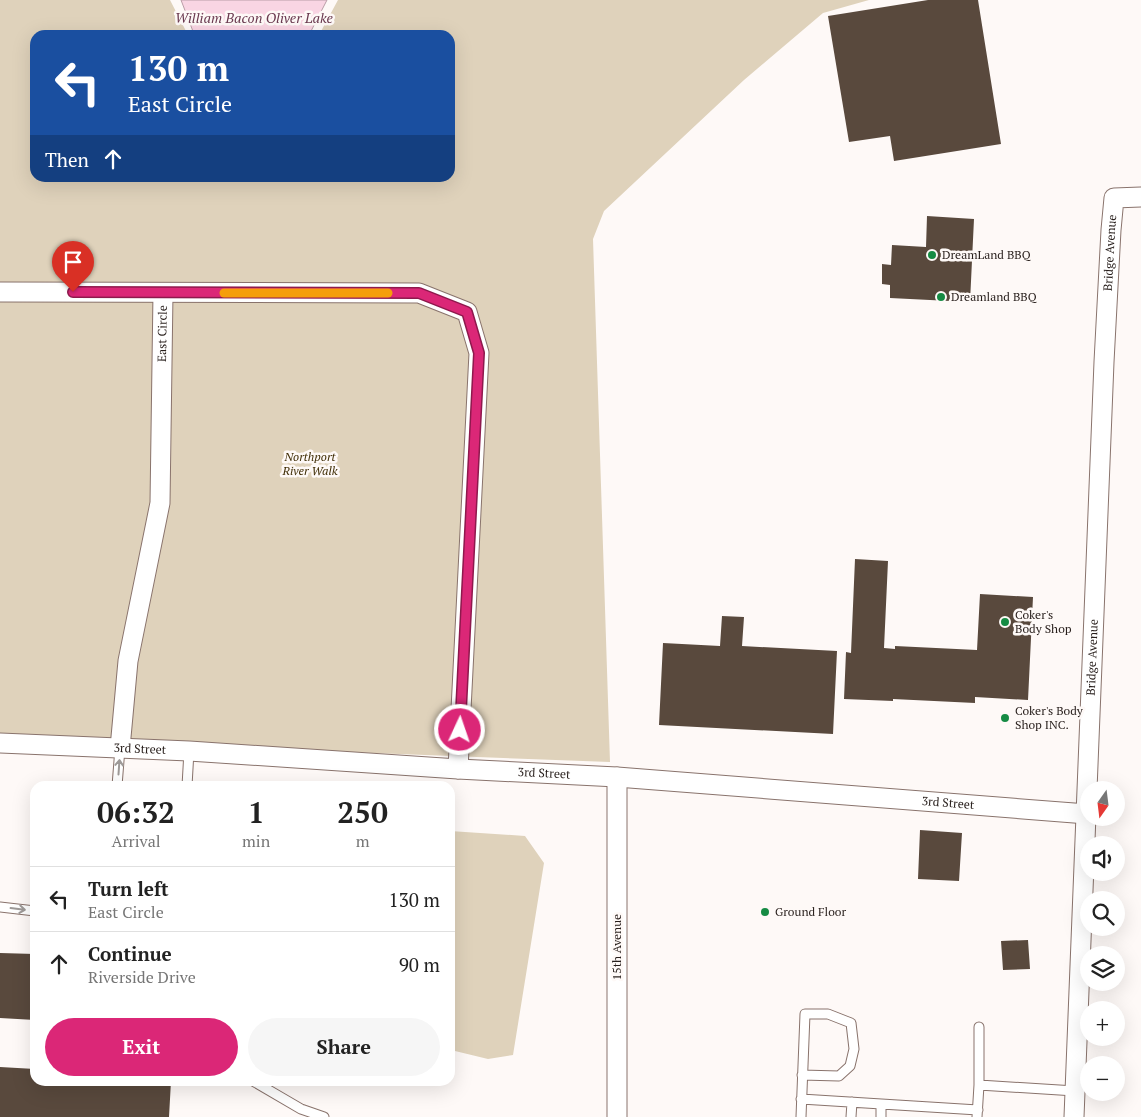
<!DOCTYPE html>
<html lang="en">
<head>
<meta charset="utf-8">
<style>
  body { margin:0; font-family:"PT Serif",serif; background:#f6f6f6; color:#222; height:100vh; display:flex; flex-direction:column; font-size:19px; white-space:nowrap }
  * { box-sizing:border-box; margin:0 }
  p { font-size:16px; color:#767676 }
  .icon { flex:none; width:28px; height:28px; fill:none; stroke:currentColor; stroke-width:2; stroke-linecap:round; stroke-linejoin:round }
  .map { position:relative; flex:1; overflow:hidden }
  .side { position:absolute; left:30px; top:781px; width:425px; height:305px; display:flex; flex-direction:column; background:#fff; border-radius:15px; box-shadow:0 5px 20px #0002 }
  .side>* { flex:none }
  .top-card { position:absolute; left:30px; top:30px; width:425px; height:152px; border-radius:15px; box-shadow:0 5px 20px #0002; background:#1a4fa0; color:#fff; overflow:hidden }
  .needle { width:32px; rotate:194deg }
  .buttons { position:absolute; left:1080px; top:781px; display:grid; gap:10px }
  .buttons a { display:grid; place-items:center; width:45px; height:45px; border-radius:50%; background:#fff; box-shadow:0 5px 20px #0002; font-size:25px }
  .pin { position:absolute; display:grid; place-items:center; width:42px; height:42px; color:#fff; margin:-51px -21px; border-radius:50% 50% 50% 0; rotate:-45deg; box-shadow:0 0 5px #0007 }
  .pin .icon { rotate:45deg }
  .me { position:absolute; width:55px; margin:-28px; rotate:3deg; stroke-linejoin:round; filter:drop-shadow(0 0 4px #0008) }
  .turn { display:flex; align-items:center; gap:18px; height:105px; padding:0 15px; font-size:22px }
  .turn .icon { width:65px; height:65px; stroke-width:2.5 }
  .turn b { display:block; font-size:35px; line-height:42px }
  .then { display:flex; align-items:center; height:48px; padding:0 15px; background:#0003; gap:10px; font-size:19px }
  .eta { display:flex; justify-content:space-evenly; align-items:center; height:85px; text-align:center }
  .eta b { font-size:30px; font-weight:700; line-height:35px }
  .primary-button { display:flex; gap:10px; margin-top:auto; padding:10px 15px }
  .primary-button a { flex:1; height:58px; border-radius:30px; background:#db2777; color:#fff; font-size:20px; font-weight:700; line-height:58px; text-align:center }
  .primary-button a+a { background:#f6f6f6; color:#222 }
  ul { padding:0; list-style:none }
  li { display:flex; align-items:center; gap:15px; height:65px; padding:0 15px; border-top:1px solid #e0e0e0 }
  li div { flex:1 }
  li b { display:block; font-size:19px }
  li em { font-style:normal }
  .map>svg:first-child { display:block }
  .green { fill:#dfd2bb }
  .water { fill:#f9d5e3; stroke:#ba9ea7 }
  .building { fill:#59493d }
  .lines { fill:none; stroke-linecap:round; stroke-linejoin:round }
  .lane-casing { stroke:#89736c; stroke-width:11 }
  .street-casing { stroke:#89736c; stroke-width:21 }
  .lane { stroke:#fff; stroke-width:9 }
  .street { stroke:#fff; stroke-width:19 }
  .oneway { stroke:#9e9a98 }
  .route-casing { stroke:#8e194d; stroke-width:12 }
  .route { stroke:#db2777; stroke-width:9 }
  .slow { stroke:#f59e0b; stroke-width:9 }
  .poi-dot { fill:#168b44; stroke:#fef9f7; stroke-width:2 }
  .labels { text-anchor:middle; stroke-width:5; stroke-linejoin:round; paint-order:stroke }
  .street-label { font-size:12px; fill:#271e1b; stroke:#fef9f7 }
  .poi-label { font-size:12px; fill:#271e1b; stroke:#fef9f7; text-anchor:start }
  .park-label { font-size:12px; font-style:italic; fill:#402e06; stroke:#fef9f7 }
  .water-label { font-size:14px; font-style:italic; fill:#6b3a50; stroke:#fef9f7 }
</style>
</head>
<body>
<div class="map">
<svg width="1141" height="1117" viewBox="0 0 1141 1117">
  <rect width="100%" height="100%" fill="#fef9f7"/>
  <path class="green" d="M0 0H170L188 35H35V178H450V35H319L338 0H869L823 13 744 80 604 211 593 239 610 762 0 739Z
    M450 831 525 836 544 863 513 1055 488 1059 455 1051 450 1048Z"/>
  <path class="water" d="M181 0H327L309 35H200L194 34Z"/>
  <path class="building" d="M928 0H978L1001 144 894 161 890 136 849 142 828 16Z
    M927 216 974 219 970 302 890 298V285L882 284V264L891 265 892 245 926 247Z
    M855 559 888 561 884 648 895 649V646L977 650 980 594 1033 597 1028 700 975 697V703L893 699V701L844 699 846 652 851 653Z
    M722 616 744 617 742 646 837 651 833 734 659 725 663 643 720 646Z
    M920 830 962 833 959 881 918 879Z
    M1028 940 1030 969 1003 970 1001 941Z
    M0 953 35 954V1020L0 1018Z
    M0 1067 35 1069V1081H171L169 1117H0Z"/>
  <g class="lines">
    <defs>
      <path id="lane" d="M117 786 120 748
        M187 786 189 751
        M0 907 35 911
        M979 1027V1085L1075 1091
        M253 1081 301 1109 324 1117
        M801 1099 978 1110
        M801 1117 805 1014H828L851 1023 854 1049 850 1066 839 1076 802 1075
        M851 1117 852 1102
        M881 1117V1104
        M977 1117 979 1085"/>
      <g id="street">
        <path d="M0 292 419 293 467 312 479 353 458 769"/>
        <path id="s1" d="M0 743 189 751 458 769 617 777 1087 814"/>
        <path id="s2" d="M120 748 128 661 160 503 163 293"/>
        <path d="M617 777V1117"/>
        <path id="s3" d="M1074 1117 1104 362 1111 230 1114 198 1141 197"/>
      </g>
    </defs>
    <use href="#lane" class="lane-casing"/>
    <use href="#street" class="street-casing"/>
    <use href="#lane" class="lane"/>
    <use href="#street" class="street"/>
  </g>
  <defs><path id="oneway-shaft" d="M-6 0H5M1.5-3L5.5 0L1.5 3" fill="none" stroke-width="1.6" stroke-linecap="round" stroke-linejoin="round" transform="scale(1.25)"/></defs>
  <g class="oneway">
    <use href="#oneway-shaft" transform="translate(119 767) rotate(-86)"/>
    <use href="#oneway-shaft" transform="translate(18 909) rotate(7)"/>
  </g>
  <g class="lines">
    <defs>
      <path id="route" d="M73 292 419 293 467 312 479 353 460 730"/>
    </defs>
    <use href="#route" class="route-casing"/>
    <use href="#route" class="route"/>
    <path class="slow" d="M224 293H388"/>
  </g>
  <g class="poi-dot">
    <circle cx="932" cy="255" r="5"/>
    <circle cx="941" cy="297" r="5"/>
    <circle cx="1005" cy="622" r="5"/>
    <circle cx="1005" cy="718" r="5"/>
    <circle cx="765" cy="912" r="5"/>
  </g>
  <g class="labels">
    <g class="street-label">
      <text dy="4" stroke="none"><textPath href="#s3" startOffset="865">Bridge Avenue</textPath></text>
      <text dy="4" stroke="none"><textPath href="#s2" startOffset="418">East Circle</textPath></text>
      <text dy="4" stroke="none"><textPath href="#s3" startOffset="460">Bridge Avenue</textPath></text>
      <text dy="4" stroke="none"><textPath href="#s1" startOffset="140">3rd Street</textPath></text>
      <text dy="4" stroke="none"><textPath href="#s1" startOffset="545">3rd Street</textPath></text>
      <text dy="4" stroke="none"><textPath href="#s1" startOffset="950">3rd Street</textPath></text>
      <text transform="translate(617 947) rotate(-90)" y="4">15th Avenue</text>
    </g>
    <g class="poi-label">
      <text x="942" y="259">DreamLand BBQ</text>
      <text x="951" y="301">Dreamland BBQ</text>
      <text x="1015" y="619">Coker's<tspan x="1015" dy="14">Body Shop</tspan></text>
      <text x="1015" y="715">Coker's Body<tspan x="1015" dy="14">Shop INC.</tspan></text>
      <text x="775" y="916">Ground Floor</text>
    </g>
    <g class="park-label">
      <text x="310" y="461">Northport<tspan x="310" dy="14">River Walk</tspan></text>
    </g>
    <g class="water-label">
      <text x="254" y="23">William Bacon Oliver Lake</text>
    </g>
  </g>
</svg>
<div class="buttons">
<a><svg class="needle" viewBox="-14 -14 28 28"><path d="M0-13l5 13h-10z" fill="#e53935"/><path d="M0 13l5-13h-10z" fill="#767676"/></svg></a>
<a><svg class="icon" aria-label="sound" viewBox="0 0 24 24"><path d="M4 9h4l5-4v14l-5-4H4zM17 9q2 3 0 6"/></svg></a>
<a><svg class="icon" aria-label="search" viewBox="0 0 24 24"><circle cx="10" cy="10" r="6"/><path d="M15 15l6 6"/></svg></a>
<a><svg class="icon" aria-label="layers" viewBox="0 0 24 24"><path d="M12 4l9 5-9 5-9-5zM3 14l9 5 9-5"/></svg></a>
<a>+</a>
<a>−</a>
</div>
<div class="pin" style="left:73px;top:292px;background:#d93025"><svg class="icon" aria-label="arrive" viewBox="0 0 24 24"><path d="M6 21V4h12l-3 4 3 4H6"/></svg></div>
<svg class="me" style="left:460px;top:730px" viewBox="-20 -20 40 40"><circle r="17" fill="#db2777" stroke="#fff" stroke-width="3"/><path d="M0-11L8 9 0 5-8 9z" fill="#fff"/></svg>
<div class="top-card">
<div class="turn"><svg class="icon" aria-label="left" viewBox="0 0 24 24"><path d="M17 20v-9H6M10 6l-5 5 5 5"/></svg><div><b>130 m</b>East Circle</div></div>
<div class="then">Then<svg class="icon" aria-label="ahead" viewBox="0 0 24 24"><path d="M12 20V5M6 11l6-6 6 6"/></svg></div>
</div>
<section class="side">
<div class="eta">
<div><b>06:32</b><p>Arrival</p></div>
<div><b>1</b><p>min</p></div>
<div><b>250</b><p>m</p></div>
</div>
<ul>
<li><svg class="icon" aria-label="left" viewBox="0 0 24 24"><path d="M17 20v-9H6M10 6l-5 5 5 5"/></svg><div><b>Turn left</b><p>East Circle</p></div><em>130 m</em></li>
<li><svg class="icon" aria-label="ahead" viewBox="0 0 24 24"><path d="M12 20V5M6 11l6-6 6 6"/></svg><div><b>Continue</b><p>Riverside Drive</p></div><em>90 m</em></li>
</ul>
<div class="primary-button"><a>Exit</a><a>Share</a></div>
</section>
</div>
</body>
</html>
